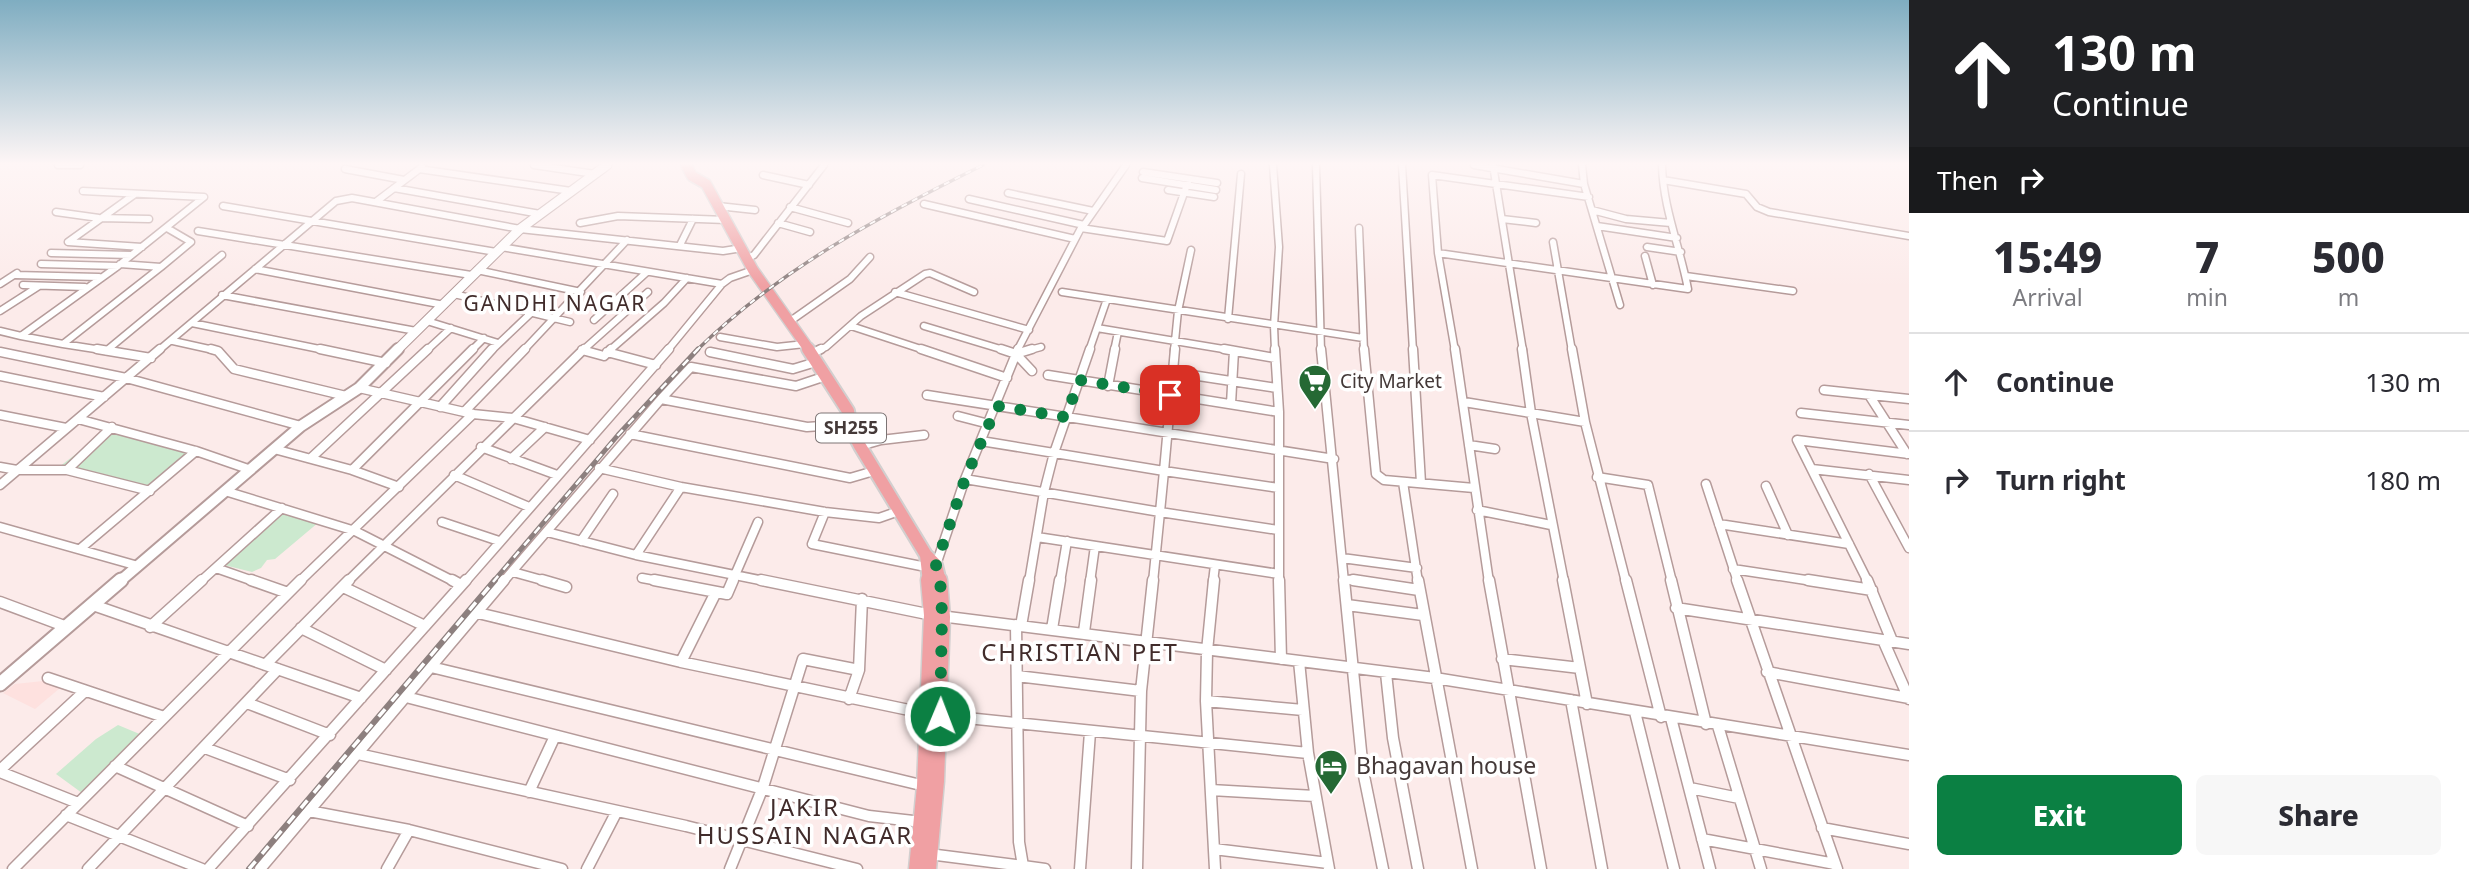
<!DOCTYPE html>
<html lang="en">
<head>
<meta charset="utf-8">
<style>
  body { margin:0; font-family:"Noto Sans",sans-serif; background:#f7f7f7; color:#2b2b33; height:100vh; display:flex; flex-direction:column; font-size:26px; white-space:nowrap }
  * { box-sizing:border-box; margin:0 }
  p { font-size:23px; color:#7c7c81 }
  .icon { flex:none; width:38px; height:38px; fill:none; stroke:currentColor; stroke-width:2; stroke-linecap:round; stroke-linejoin:round }
  .map { position:relative; flex:1; overflow:hidden }
  .side { display:flex; flex-direction:column; background:#fff; width:560px }
  .side>* { flex:none }
  .banner { background:#202124; color:#fff; overflow:hidden }
  .pin { position:absolute; display:grid; place-items:center; width:60px; height:60px; color:#fff; margin:-30px; border-radius:14px; box-shadow:0 4px 10px #0006 }
  .me { position:absolute; width:77px; margin:-38px; rotate:1deg; stroke-linejoin:round; filter:drop-shadow(0 0 5px #0008) }
  .turn { display:flex; align-items:center; gap:24px; height:147px; padding:0 28px; font-size:32px }
  .turn .icon { width:91px; height:91px; stroke-width:2.5 }
  .turn b { display:block; font-size:49px; line-height:60px }
  .then { display:flex; align-items:center; height:66px; padding:0 28px; background:#0003; gap:14px; font-size:26px }
  .eta { display:flex; justify-content:space-evenly; align-items:center; height:119px; text-align:center }
  .eta b { font-size:42px; font-weight:800; line-height:49px }
  .cta { display:flex; gap:14px; margin-top:auto; padding:14px 28px }
  .cta a { flex:1; height:80px; border-radius:10px; background:#0b8043; color:#fff; font-size:28px; font-weight:800; line-height:80px; text-align:center }
  .cta a+a { background:#f7f7f7; color:#2b2b33 }
  ul { padding:0; list-style:none }
  li { display:flex; align-items:center; gap:21px; height:98px; padding:0 28px; border-top:2px solid #e1e1e2 }
  li div { flex:1 }
  li b { display:block; font-size:26px }
  li em { font-style:normal }
  main { display:flex; flex:1; min-height:0 }
  .map>svg:first-child { display:block }
  .built { fill:#fee1df }
  .green { fill:#cce9cf }
  .lines { fill:none; stroke-linecap:round; stroke-linejoin:round }
  .minor-far2-casing { stroke:#b59b9a; stroke-width:9 }
  .minor-far1-casing { stroke:#b59b9a; stroke-width:11 }
  .minor-casing { stroke:#b59b9a; stroke-width:13 }
  .tertiary-far2-casing { stroke:#b59b9a; stroke-width:11 }
  .tertiary-far1-casing { stroke:#b59b9a; stroke-width:14 }
  .tertiary-casing { stroke:#b59b9a; stroke-width:17 }
  .primary-far2-casing { stroke:#d2cfcf; stroke-width:13 }
  .primary-far1-casing { stroke:#d2cfcf; stroke-width:16 }
  .primary-casing { stroke:#d2cfcf; stroke-width:19 }
  .minor-far2 { stroke:#fff; stroke-width:6 }
  .minor-far1 { stroke:#fff; stroke-width:8 }
  .minor { stroke:#fff; stroke-width:10 }
  .tertiary-far2 { stroke:#fff; stroke-width:9 }
  .tertiary-far1 { stroke:#fff; stroke-width:10 }
  .tertiary { stroke:#fff; stroke-width:13 }
  .primary-far2 { stroke:#f0a0a3; stroke-width:10 }
  .primary-far1 { stroke:#f0a0a3; stroke-width:12 }
  .primary { stroke:#f0a0a3; stroke-width:16 }
  .rail-far2-casing { stroke:#8d807f; stroke-width:3.5 }
  .rail-far1-casing { stroke:#8d807f; stroke-width:5 }
  .rail-casing { stroke:#8d807f; stroke-width:6 }
  .rail-far2 { stroke:#fff; stroke-width:2; stroke-dasharray:6; stroke-linecap:butt }
  .rail-far1 { stroke:#fff; stroke-width:2.5; stroke-dasharray:8; stroke-linecap:butt }
  .rail { stroke:#fff; stroke-width:3.5; stroke-dasharray:10; stroke-linecap:butt }
  .route { stroke:#0b8043; stroke-width:12; stroke-dasharray:0 21.6 }
  .labels { text-anchor:middle; stroke-width:7; stroke-linejoin:round; paint-order:stroke }
  .shield { fill:#fff; stroke:#7c7474; stroke-width:2 }
  .shield-label { font-size:18px; font-weight:bold; fill:#443938 }
  .poi-label { font-size:19px; fill:#443938; stroke:#fff; text-anchor:start }
  .neighbourhood-label { font-size:21px; letter-spacing:2px; fill:#412c2b; stroke:#fff }
  .near-poi-label { font-size:23px; fill:#443938; stroke:#fff; text-anchor:start }
  .near-neighbourhood-label { font-size:24px; letter-spacing:2px; fill:#412c2b; stroke:#fff }
</style>
</head>
<body>
<main>
<div class="map">
<svg width="1909" height="869" viewBox="0 0 1909 869">
  <rect width="100%" height="100%" fill="#fcebea"/>
  <path class="built" d="M43 681 60 688 35 709 3 693 15 684Z"/>
  <path class="green" d="M107 430 192 452 147 489 59 467Z
    M284 512 319 522 275 559 267 560 261 568 252 572 224 565Z
    M118 725 142 735 82 793 56 774 96 739Z"/>
  <g class="lines">
    <defs>
      <path id="minor-far2" d="M58 165H80
        M534 165 595 174
        M1273 165 1279 247 1274 326 1275 351
        M1316 165 1321 351
        M1402 165 1413 351
        M1474 165 1584 184 1582 165
        M1493 165 1523 351
        M345 169 404 180
        M419 169 571 191
        M1143 172 1217 183
        M763 175 809 185
        M1142 178 1216 190
        M1663 180 1746 194 1757 207 1769 212 1909 236
        M1584 184 1620 305
        M394 188 540 214
        M1168 190 1214 197
        M1008 193 1093 211
        M135 194 68 242 142 247
        M969 199 1084 225
        M377 201 422 167
        M924 204 1075 239
        M223 206 496 252
        M718 206 755 210
        M790 207 848 223
        M1592 210 1626 219 1671 223
        M56 212 99 218 149 219
        M1502 219 1536 223
        M580 223 618 216 726 220
        M778 223 810 232
        M1597 226 1677 238
        M1082 228 1126 165
        M1359 228 1364 351
        M198 231 471 275
        M1553 242 1572 351
        M680 245 693 219
        M501 247 722 284
        M1647 247 1681 252
        M51 253 131 255
        M1438 253 1688 289C1680 247 1663 208 1662 165
        M1645 256 1653 285
        M748 258 754 255 824 165
        M41 264 118 266
        M161 267 191 242 167 228
        M255 269 444 305
        M477 270 581 292
        M15 275 99 277
        M1686 276 1793 291
        M0 284 17 273
        M23 285 85 287
        M895 292 1029 330
        M1062 292 1363 338
        M454 294 570 322
        M222 295 416 331
        M0 311 39 286
        M1228 319 1241 174
        M594 320 647 272
        M427 321 498 343
        M789 322 850 279 870 257
        M192 323 329 351
        M851 326 927 351
        M924 326 1007 351
        M1097 328 1235 351
        M0 331 21 336 118 266 204 197 83 191
        M21 336 63 344 161 267 120 264
        M720 337 777 347 805 344
        M173 341 218 351
        M63 344 108 351
        M582 350 586 351
        M106 351 222 255
        M158 351 336 201 352 198 520 229 723 251 742 248
        M426 351 451 328
        M471 351 484 338
        M491 351 532 312
        M523 351 627 240
        M582 351 648 292
        M609 351 664 303 687 278
        M667 351 722 284 730 278 753 270
        M817 351 826 347 861 316 925 274 930 273 974 292
        M1017 351 1081 228 1167 241 1189 179
        M1026 351 1041 347
        M1089 351 1107 299
        M1114 351 1118 332
        M1174 351 1178 311 1191 250
        M1455 351 1438 253 1432 175 1589 197"/>
      <path id="minor-far1" d="M97 349 151 358
        M211 349 218 351 234 369 346 396
        M320 349 386 363
        M921 349 1007 378
        M1001 349 1016 354
        M1175 349 1164 471 1279 488
        M1224 349 1275 358
        M1275 349 1279 412V582
        M1321 349 1344 582
        M1364 349 1376 474 1384 480 1474 488
        M1413 349 1421 483
        M1455 349 1489 582
        M1522 349 1531 413 1564 582
        M582 350 604 356 611 349
        M0 352 126 378 301 426
        M607 352 656 365
        M710 352 793 369 816 362
        M811 354 821 349
        M1032 371 1016 354 1032 349
        M1172 372 1277 388
        M1048 375 1279 412
        M0 376 104 397
        M1108 386 1115 349
        M359 388 473 414 513 418 590 440
        M1824 390 1909 399
        M927 395 1334 459
        M1869 395 1907 454
        M661 399 691 367 796 386 826 376
        M1464 402 1585 422 1572 349
        M1231 404 1234 351
        M440 407 492 349
        M464 412 525 349
        M1801 413 1909 425
        M0 415 66 428
        M958 416 989 424
        M78 419 196 451 251 470
        M1585 422 1626 582
        M630 434 850 478 874 471
        M981 441 1164 471 1160 512 1278 530
        M1469 445 1495 449
        M860 446 881 440 924 435
        M481 447 557 475
        M274 449 352 470 473 349
        M311 458 428 349
        M511 459 545 427
        M0 467 17 470H67L150 491
        M599 468 681 487 825 512 879 518 899 511
        M1812 469 1909 480
        M67 470 112 427
        M352 470 399 487
        M1869 474 1909 548
        M454 475 529 507
        M1597 477 1648 485 1672 582
        M965 479 1160 512 1153 582
        M1403 482 1418 582
        M1706 484 1738 582
        M0 485 160 349
        M1766 486 1788 535
        M225 491 355 531 455 582
        M1477 510 1551 525
        M825 512 812 544 926 567 936 565 965 479 1018 349
        M442 522 499 541
        M1719 524 1849 544
        M0 527 138 566
        M547 532 636 555 769 582
        M1037 537 1279 574
        M581 541 613 494
        M80 549 196 451
        M636 555 681 487
        M1342 558 1417 568
        M216 568 256 582
        M1733 569 1819 582
        M513 572 549 582
        M642 578 664 582
        M1344 579 1365 582
        M200 582 282 508
        M299 582 473 414
        M347 582 584 349
        M465 582 669 349
        M503 582 661 399 807 427 835 425 851 429
        M732 582 758 522
        M1029 582 1044 492 1054 453 1090 349
        M1060 582 1067 541
        M1090 582 1095 546
        M1213 582 1215 565
        M1868 582 1797 440 1909 454"/>
      <path id="minor" d="M251 580 288 593
        M452 580 461 585
        M542 580 566 587
        M654 580 727 594 733 580
        M761 580 932 615 1435 678 1909 755
        M1214 580 1207 651 1206 701 1215 869
        M1279 580 1281 659
        M1344 580 1363 771 1383 869
        M1353 580 1419 590
        M1418 580 1472 869
        M1489 580 1541 869
        M1563 580 1587 704
        M1626 580 1661 717
        M1671 580 1706 724
        M1737 580 1837 869
        M1808 580 1872 590
        M1867 580 1892 641
        M343 587 425 626
        M0 602 67 627
        M93 605 361 698
        M1347 605 1423 615
        M1676 608 1909 644
        M478 613 681 662 928 714 1308 753
        M1016 625 1019 842 1023 866 1045 869
        M1021 626 1029 580
        M150 627 202 580
        M301 628 386 670
        M1052 629 1060 580
        M1084 632 1091 580
        M1883 640 1909 699
        M1502 659 1580 668
        M1299 661 1308 753 1329 869
        M681 662 716 592
        M265 665 349 580
        M431 667 925 786
        M1767 672 1909 698
        M1386 673 1393 738 1418 869
        M1017 676 1141 691
        M48 678 164 717
        M406 697 869 816 922 822
        M849 699 859 670 862 599
        M1571 700 1602 869
        M1206 701 1303 710
        M247 703 330 735
        M1635 712 1674 869
        M1671 718 1710 869
        M1718 726 1761 869
        M205 748 290 780
        M358 754 686 826 857 869
        M115 766 248 826
        M0 770 84 692
        M0 772 78 803
        M1690 788 1739 798
        M1211 790 1315 796
        M529 792 555 736
        M309 811 409 830 562 869
        M66 815 202 869
        M1822 828 1909 844
        M1702 839 1835 864
        M1214 849 1328 863
        M929 854 1023 866 1024 869
        M13 869 301 580
        M88 869 278 669
        M208 869 466 580
        M260 869 504 580
        M387 869 409 830
        M587 869 617 811
        M730 869 763 787 803 659 859 670
        M1080 869 1090 732
        M1137 869 1141 691 1153 580"/>
      <path id="tertiary-far2" d="M396 351 520 229 607 165"/>
      <path id="tertiary-far1" d="M119 582 301 426 359 388 398 349"/>
      <path id="tertiary" d="M0 684 121 580"/>
      <path id="primary-far2" d="M686 165 692 176 706 184 753 270 810 351"/>
      <path id="primary-far1" d="M808 349 848 411 851 429 860 446 926 555 936 565 940 582
        M926 555 929 582"/>
      <path id="primary" d="M917 869 925 786 932 615 929 580
        M928 869 936 781 942 617 939 580"/>
    </defs>
    <use href="#minor-far2" class="minor-far2-casing"/>
    <use href="#minor-far1" class="minor-far1-casing"/>
    <use href="#minor" class="minor-casing"/>
    <use href="#tertiary-far2" class="tertiary-far2-casing"/>
    <use href="#tertiary-far1" class="tertiary-far1-casing"/>
    <use href="#tertiary" class="tertiary-casing"/>
    <use href="#primary-far2" class="primary-far2-casing"/>
    <use href="#primary-far1" class="primary-far1-casing"/>
    <use href="#primary" class="primary-casing"/>
    <use href="#minor-far2" class="minor-far2"/>
    <use href="#minor-far1" class="minor-far1"/>
    <use href="#minor" class="minor"/>
    <use href="#tertiary-far2" class="tertiary-far2"/>
    <use href="#tertiary-far1" class="tertiary-far1"/>
    <use href="#tertiary" class="tertiary"/>
    <use href="#primary-far2" class="primary-far2"/>
    <use href="#primary-far1" class="primary-far1"/>
    <use href="#primary" class="primary"/>
    <defs>
      <path id="rail-far2" d="M696 351C779 269 880 216 983 165"/>
      <path id="rail-far1" d="M493 582 618 435 698 349"/>
      <path id="rail" d="M249 869 495 580"/>
    </defs>
    <use href="#rail-far2" class="rail-far2-casing"/>
    <use href="#rail-far1" class="rail-far1-casing"/>
    <use href="#rail" class="rail-casing"/>
    <use href="#rail-far2" class="rail-far2"/>
    <use href="#rail-far1" class="rail-far1"/>
    <use href="#rail" class="rail"/>
  </g>
  <linearGradient id="sky" x2="0" y2="1"><stop stop-color="#7fadc1"/><stop offset="0.57" stop-color="#fef6f6"/><stop offset="1" stop-color="#fef6f6" stop-opacity="0"/></linearGradient>
  <rect width="1909" height="287" fill="url(#sky)"/>
  <g class="lines">
    <path class="route" d="M940 716 942 617 941 589 936 565 965 479 997 406 1065 417 1080 380 1170 395"/>
  </g>
  <defs>
    <symbol id="supermarket-pin" viewBox="-11 -11 22 30"><path d="M0 17L-7.5 6A9.5 9.5 0 1 1 7.5 6Z" fill="#256934" stroke="#fff"/><path d="M-6-5.5h2.5l.6 2H6L4.5 2H-2.5L-4.4-4H-6ZM-1.5 3.2a1.3 1.3 0 1 0 .1 0ZM3 3.2a1.3 1.3 0 1 0 .1 0Z" fill="#fff"/></symbol>
    <symbol id="hotel-pin" viewBox="-11 -11 22 30"><path d="M0 17L-7.5 6A9.5 9.5 0 1 1 7.5 6Z" fill="#256934" stroke="#fff"/><path d="M-6-4.5h1.5V1H6V5H4.5V3h-9V5H-6ZM-4 0a1.8 1.8 0 1 1 3.6 0ZM.5 0V-2.5h3Q6-2.5 6 0Z" fill="#fff"/></symbol>
  </defs>
  <g fill-rule="evenodd">
    <use href="#supermarket-pin" x="1296" y="362" width="38" height="52"/>
    <use href="#hotel-pin" x="1312" y="747" width="38" height="52"/>
  </g>
  <g class="labels">
    <rect class="shield" x="816" y="413.5" width="70" height="29" rx="5"/>
    <g class="shield-label">
      <text x="851" y="434">SH255</text>
    </g>
    <g class="poi-label">
      <text x="1340" y="388">City Market</text>
    </g>
    <g class="neighbourhood-label">
      <text x="555" y="311">GANDHI NAGAR</text>
    </g>
    <g class="near-poi-label">
      <text x="1356" y="774">Bhagavan house</text>
    </g>
    <g class="near-neighbourhood-label">
      <text x="1080" y="661">CHRISTIAN PET</text>
      <text x="805" y="816">JAKIR<tspan x="805" dy="28">HUSSAIN NAGAR</tspan></text>
    </g>
  </g>
</svg>
<div class="pin" style="left:1170px;top:395px;background:#d93025"><svg class="icon" aria-label="arrive" viewBox="0 0 24 24"><path d="M6 21V4h12l-3 4 3 4H6"/></svg></div>
<svg class="me" style="left:940px;top:716px" viewBox="-20 -20 40 40"><circle r="17" fill="#0b8043" stroke="#fff" stroke-width="3"/><path d="M0-11L8 9 0 5-8 9z" fill="#fff"/></svg>
</div>
<section class="side">
<div class="banner">
<div class="turn"><svg class="icon" aria-label="ahead" viewBox="0 0 24 24"><path d="M12 20V5M6 11l6-6 6 6"/></svg><div><b>130 m</b>Continue</div></div>
<div class="then">Then<svg class="icon" aria-label="right" viewBox="0 0 24 24"><path d="M7 20v-9h11M14 6l5 5-5 5"/></svg></div>
</div>
<div class="eta">
<div><b>15:49</b><p>Arrival</p></div>
<div><b>7</b><p>min</p></div>
<div><b>500</b><p>m</p></div>
</div>
<ul>
<li><svg class="icon" aria-label="ahead" viewBox="0 0 24 24"><path d="M12 20V5M6 11l6-6 6 6"/></svg><div><b>Continue</b></div><em>130 m</em></li>
<li><svg class="icon" aria-label="right" viewBox="0 0 24 24"><path d="M7 20v-9h11M14 6l5 5-5 5"/></svg><div><b>Turn right</b></div><em>180 m</em></li>
</ul>
<div class="cta"><a>Exit</a><a>Share</a></div>
</section>
</main>
</body>
</html>
